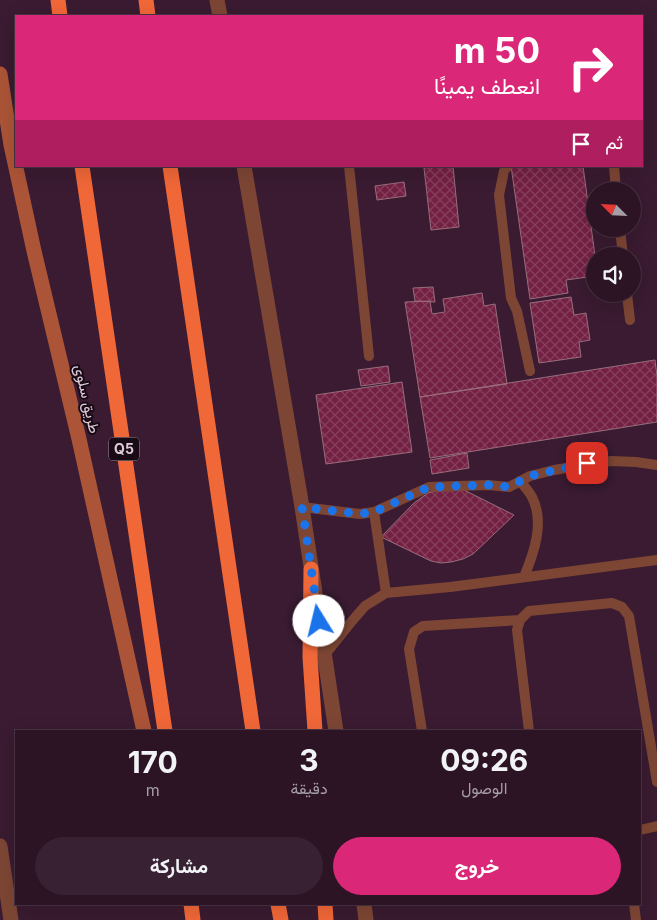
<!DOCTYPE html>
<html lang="ar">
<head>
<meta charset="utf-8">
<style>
  body { margin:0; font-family:Inter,Vazirmatn,sans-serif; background:#382132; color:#f1f3f6; direction:rtl; height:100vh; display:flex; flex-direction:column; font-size:19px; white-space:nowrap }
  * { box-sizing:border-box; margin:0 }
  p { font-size:16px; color:#a69ea7 }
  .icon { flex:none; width:28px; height:28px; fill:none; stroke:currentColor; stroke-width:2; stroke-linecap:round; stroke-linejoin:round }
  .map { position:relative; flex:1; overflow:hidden; direction:ltr }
  .side { position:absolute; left:15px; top:730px; width:626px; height:175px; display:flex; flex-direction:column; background:#2c1425; border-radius:0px; box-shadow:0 5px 20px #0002,0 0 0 1px #483342; direction:rtl }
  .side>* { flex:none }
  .guide { position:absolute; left:15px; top:15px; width:628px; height:152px; border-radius:0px; box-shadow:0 5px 20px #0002,0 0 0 1px #483342; direction:rtl; background:#db2777; color:#fff; overflow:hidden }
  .needle { width:32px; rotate:294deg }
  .tools { position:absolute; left:586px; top:182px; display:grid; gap:10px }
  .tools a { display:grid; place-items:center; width:55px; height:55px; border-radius:50%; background:#2c1425; box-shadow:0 5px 20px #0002,0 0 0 1px #483342; font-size:25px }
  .pin { position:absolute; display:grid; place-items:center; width:42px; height:42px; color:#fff; margin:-21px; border-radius:10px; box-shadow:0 2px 8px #0006 }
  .me { position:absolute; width:55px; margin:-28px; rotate:351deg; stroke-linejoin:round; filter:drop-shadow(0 0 4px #0008) }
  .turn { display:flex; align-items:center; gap:18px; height:105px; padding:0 20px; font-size:22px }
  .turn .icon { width:65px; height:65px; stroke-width:2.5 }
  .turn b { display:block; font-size:35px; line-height:42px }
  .then { display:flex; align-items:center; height:48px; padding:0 20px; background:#0003; gap:10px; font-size:19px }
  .eta { display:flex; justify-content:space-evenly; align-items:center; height:85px; text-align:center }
  .eta b { font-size:30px; font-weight:700; line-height:35px }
  .primary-button { display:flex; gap:10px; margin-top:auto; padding:10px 20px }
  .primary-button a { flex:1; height:58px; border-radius:30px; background:#db2777; color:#fff; font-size:20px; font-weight:700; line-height:58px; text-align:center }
  .primary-button a+a { background:#382132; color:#f1f3f6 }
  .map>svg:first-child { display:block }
  .building { fill:url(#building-cross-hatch); stroke:#996d7b }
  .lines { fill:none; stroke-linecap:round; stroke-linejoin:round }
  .lane { stroke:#7d4634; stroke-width:10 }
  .street { stroke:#7d4634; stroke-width:15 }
  .secondary { stroke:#ac5437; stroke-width:15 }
  .highway { stroke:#f06738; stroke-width:15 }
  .route { stroke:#1a73e8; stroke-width:9; stroke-dasharray:0 16.2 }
  .labels { text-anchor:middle; stroke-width:4; stroke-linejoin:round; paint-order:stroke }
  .shield { fill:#190b15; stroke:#a4919e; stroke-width:1 }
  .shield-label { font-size:14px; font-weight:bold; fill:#e0cbd9 }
  .street-label { font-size:15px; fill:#e0cbd9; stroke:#190b15 }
</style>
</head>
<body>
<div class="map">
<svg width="657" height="920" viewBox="0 0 657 920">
  <defs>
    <pattern id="building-cross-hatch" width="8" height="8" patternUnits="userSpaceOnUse" patternTransform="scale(1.25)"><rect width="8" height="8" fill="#732043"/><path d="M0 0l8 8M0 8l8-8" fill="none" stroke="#873f5e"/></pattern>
  </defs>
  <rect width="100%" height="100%" fill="#3a1b31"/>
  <path class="building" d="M437 166H453L459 227 431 230 424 168Z
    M511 166H583L595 256V276L566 280 568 293 530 299Z
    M404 182 406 196 377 200 375 186Z
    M433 287 435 302 415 301 413 288Z
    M482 293 484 306 495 304 507 384 420 397 405 302 430 301 432 314 445 312 443 299Z
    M571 297 574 315 586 313 590 340 579 342 581 357 539 363 530 303Z
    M655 360 657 376V422L430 458 420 397Z
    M388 366 390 382 361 386 358 370Z
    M402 382 412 452 326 464 316 395Z
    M467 453 469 468 432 474 430 460Z
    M464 490 514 515 473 554 463 559 451 562 441 563 431 561 381 537 414 503 428 493 436 491Z"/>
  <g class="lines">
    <path class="lane" d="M349 166 369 356
      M508 166 504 171 499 195 511 298 517 311 530 371
      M614 166 616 191
      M620 229 623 256
      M627 294 630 320
      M520 481C524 486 529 491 532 497 545 522 534 553 524 577
      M302 507 360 514 374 512 429 487 488 485 509 487 530 476 554 470 611 461 636 462 657 465
      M374 512 386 593
      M324 656 352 621 365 606 386 593 450 587 657 560
      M422 731 409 649 414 632 423 626 520 620
      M529 731 517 630 520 620 529 611 612 603 622 607 629 616 657 782
      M640 830 657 826
      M634 904 636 920"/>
    <path class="street" d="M217 0 220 16
      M244 166 302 507 336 731
      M0 846 11 920
      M364 904 366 920"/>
    <path class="secondary" d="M0 74 11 145 34 251 79 439 144 731"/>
    <path class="highway" d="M58 0 60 16
      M146 0 148 16
      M82 166 165 731
      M170 166 253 731
      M311 569 310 657 315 731
      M191 904 193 920
      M278 904 281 920
      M325 904 326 920"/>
  </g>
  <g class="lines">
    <path class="route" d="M319 621 302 507 360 514 374 512 429 487 488 485 509 487 530 476 587 463"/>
  </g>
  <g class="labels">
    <rect class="shield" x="109" y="437.5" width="30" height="23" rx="4"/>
    <g class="shield-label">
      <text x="124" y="454">Q5</text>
    </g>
    <g class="street-label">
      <text transform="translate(87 399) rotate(77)" y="5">طريق سلوى</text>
    </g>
  </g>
</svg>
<div class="tools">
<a><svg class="needle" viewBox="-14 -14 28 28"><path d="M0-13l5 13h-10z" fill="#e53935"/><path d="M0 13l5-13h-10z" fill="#a69ea7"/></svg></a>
<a><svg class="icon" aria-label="sound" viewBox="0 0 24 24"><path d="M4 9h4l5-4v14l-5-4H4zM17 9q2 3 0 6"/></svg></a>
</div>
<div class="pin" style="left:587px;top:463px;background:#d93025"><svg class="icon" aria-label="arrive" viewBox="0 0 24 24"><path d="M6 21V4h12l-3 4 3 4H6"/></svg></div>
<svg class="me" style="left:319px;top:621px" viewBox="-20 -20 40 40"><circle r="19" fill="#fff"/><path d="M0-13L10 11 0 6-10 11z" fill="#1a73e8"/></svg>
<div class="guide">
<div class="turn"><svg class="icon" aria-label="right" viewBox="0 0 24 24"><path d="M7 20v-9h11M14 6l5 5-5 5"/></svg><div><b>50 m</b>انعطف يمينًا</div></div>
<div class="then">ثم<svg class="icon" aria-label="arrive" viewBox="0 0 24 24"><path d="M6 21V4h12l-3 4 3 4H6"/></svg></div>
</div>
<section class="side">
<div class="eta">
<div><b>09:26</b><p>الوصول</p></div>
<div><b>3</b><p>دقيقة</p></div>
<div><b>170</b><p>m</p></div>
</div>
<div class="primary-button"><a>خروج</a><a>مشاركة</a></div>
</section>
</div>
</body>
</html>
